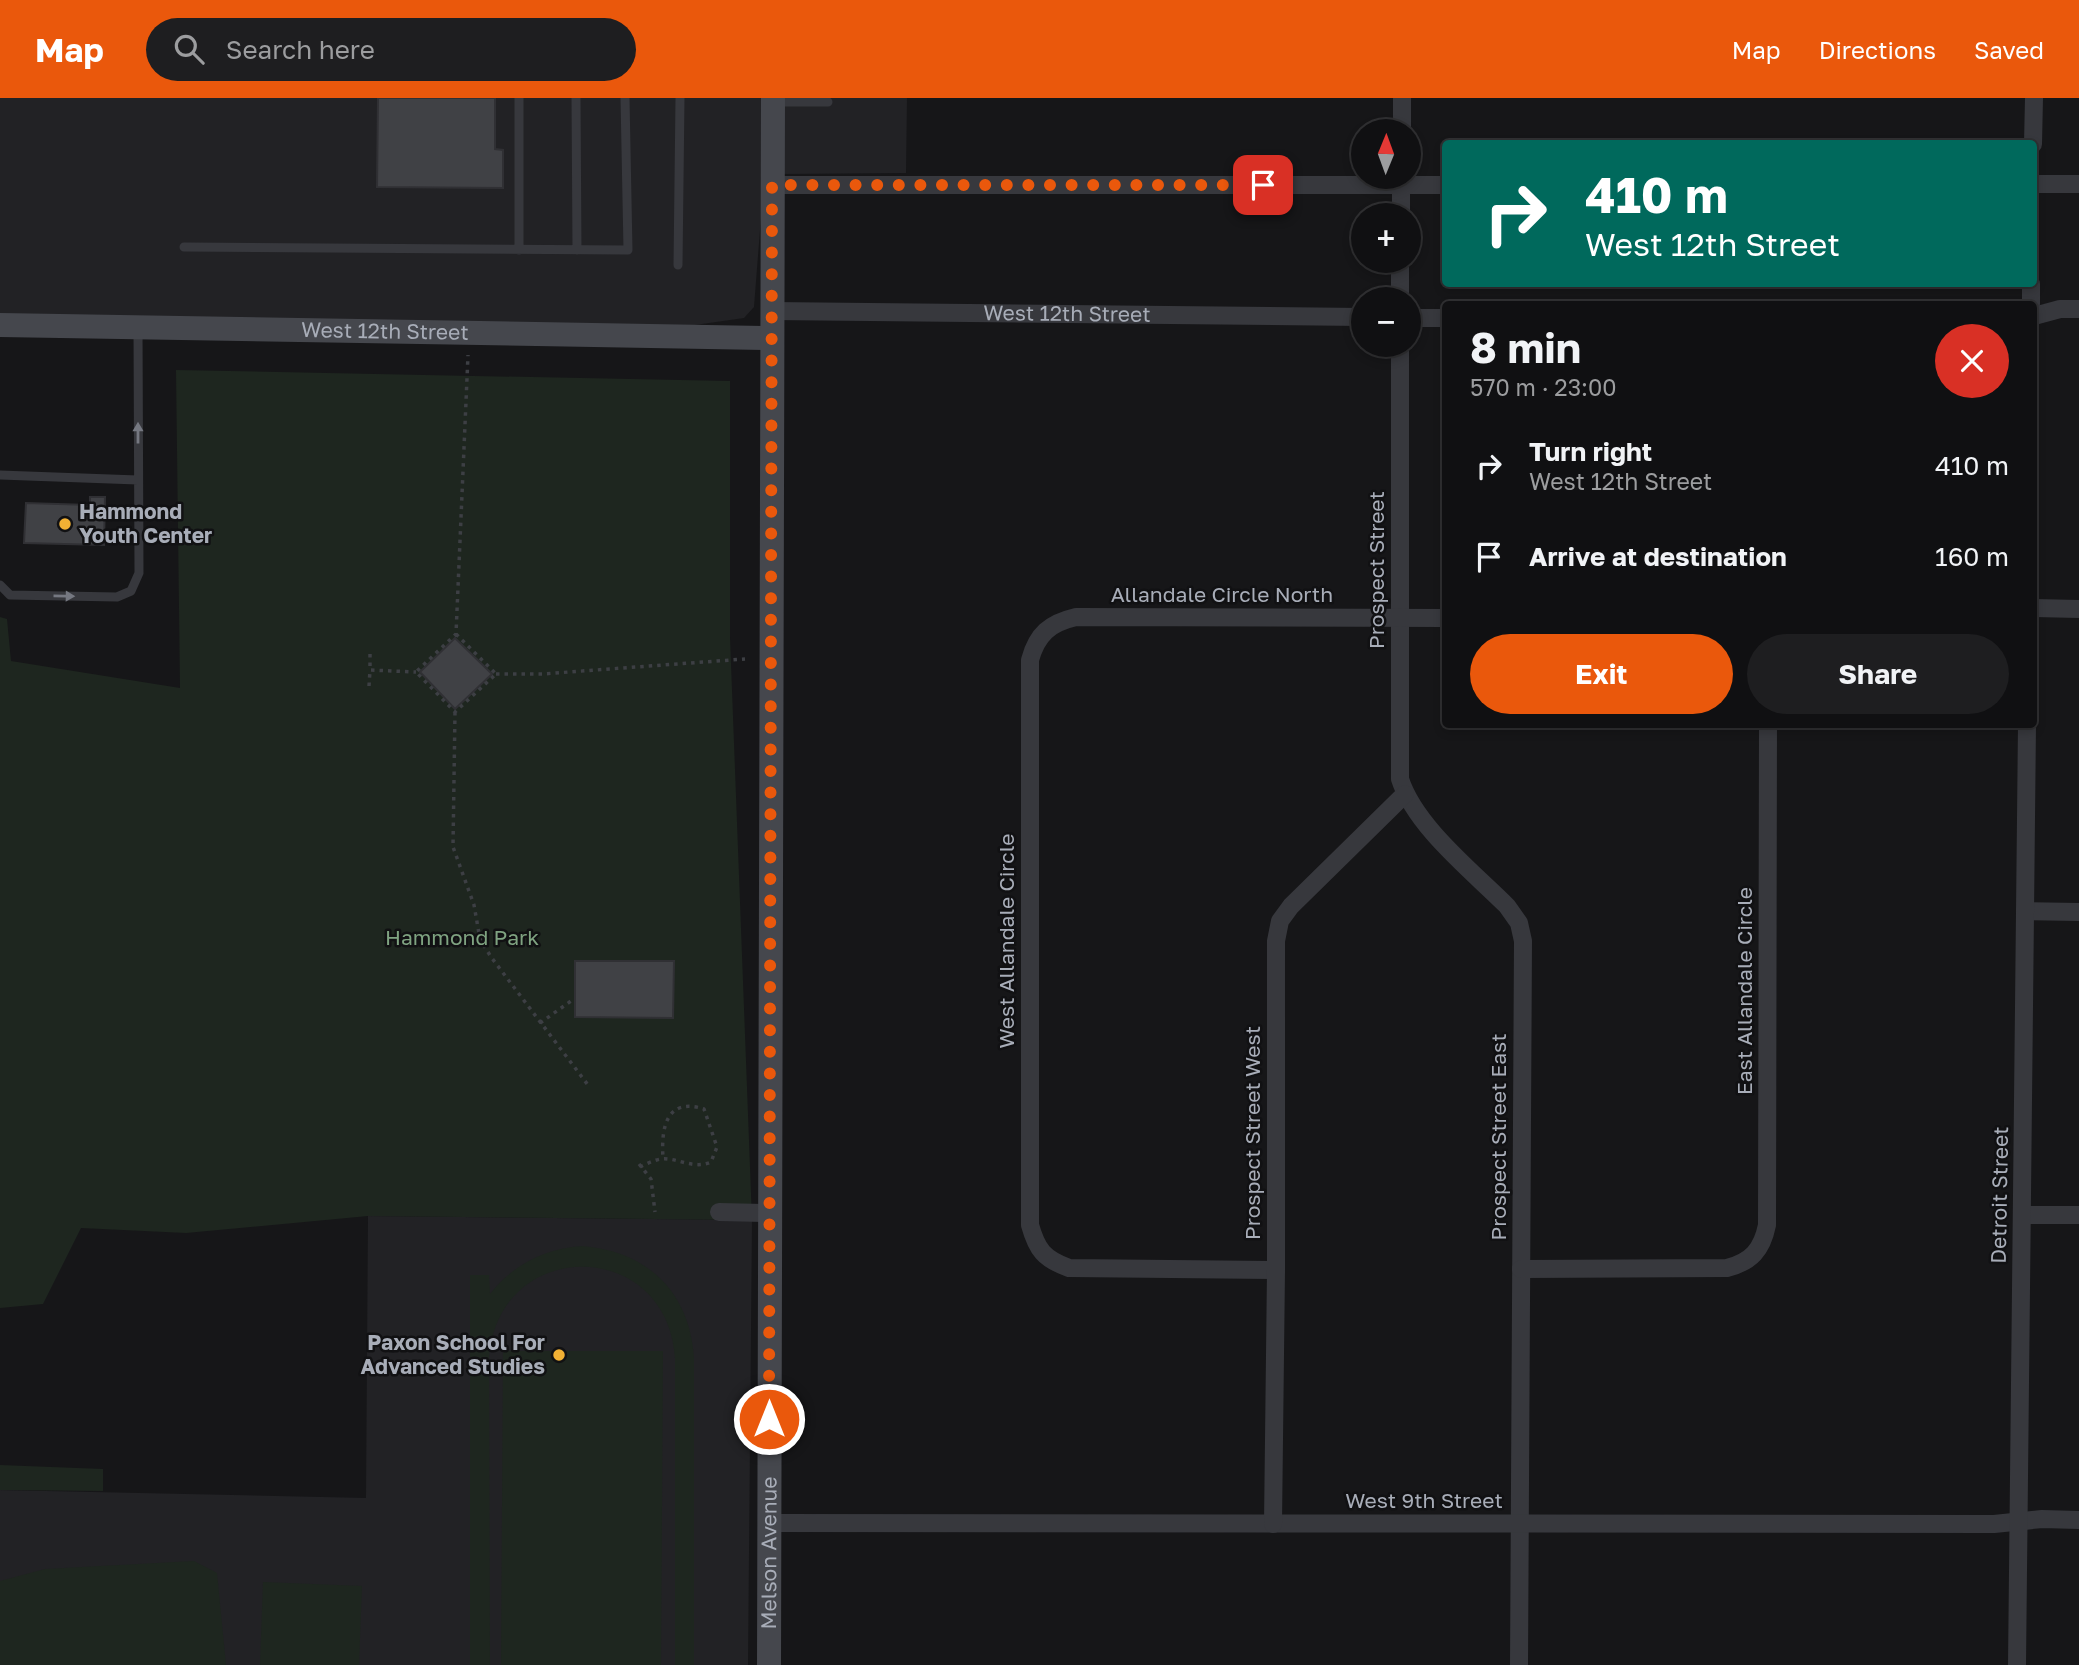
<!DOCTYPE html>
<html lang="en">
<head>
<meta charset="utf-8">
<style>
  body { margin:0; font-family:"Golos Text",sans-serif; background:#1e1e20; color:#f1f3f6; height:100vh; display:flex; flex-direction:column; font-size:26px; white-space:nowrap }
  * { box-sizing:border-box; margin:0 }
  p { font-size:23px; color:#9c9d9f }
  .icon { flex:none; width:38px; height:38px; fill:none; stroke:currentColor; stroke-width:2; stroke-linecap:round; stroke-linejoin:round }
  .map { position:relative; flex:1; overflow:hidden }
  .details { position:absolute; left:1442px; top:203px; width:595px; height:427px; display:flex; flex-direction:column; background:#101012; border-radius:7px; box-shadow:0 4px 10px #0003,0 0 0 2px #303032 }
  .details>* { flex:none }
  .guide { position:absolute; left:1442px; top:42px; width:595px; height:147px; border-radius:7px; box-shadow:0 4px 10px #0003,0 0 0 2px #303032; background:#00695c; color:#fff; overflow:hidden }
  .needle { width:46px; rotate:1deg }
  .tools { position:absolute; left:1351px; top:21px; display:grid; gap:14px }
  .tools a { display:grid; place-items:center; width:70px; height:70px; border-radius:50%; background:#101012; box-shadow:0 4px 10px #0003,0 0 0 2px #303032; font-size:35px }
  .pin { position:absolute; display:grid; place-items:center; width:60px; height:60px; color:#fff; margin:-30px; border-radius:14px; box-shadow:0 4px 10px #0006 }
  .me { position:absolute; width:77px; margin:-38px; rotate:0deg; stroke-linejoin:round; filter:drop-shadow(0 0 5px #0008) }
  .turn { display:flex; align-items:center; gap:24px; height:147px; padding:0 28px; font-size:32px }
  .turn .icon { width:91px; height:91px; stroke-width:2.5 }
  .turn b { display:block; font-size:49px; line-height:60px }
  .round { display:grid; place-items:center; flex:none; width:74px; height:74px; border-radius:37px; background:#1e1e20 }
  .head { display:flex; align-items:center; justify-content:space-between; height:119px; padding:0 28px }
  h1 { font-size:42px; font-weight:700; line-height:52px }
  .cta { display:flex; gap:14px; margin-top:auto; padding:14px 28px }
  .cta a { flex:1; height:80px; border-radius:42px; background:#ea580c; color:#fff; font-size:28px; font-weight:700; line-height:80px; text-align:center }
  .cta a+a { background:#1e1e20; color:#f1f3f6 }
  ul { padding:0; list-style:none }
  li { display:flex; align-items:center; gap:21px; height:91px; padding:0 28px }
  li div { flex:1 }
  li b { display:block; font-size:26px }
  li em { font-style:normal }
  header { display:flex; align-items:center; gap:42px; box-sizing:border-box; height:98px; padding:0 35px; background:#ea580c; color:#fff }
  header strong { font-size:33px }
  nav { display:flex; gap:38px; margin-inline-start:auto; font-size:24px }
  .search { width:490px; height:63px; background:#1e1e20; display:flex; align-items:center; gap:18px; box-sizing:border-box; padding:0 24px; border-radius:38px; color:#9c9d9f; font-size:26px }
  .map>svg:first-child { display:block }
  .built { fill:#222225 }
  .green { fill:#1e261f }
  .building { fill:#404145; stroke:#303034; stroke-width:2 }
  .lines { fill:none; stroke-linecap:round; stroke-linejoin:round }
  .path { stroke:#3d3f44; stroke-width:3.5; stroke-dasharray:3.5 5; stroke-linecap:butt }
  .lane { stroke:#37383d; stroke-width:9 }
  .street { stroke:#37383d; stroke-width:18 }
  .secondary { stroke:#45474d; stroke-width:24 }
  .oneway { fill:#757881 }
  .route { stroke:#ea580c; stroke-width:12; stroke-dasharray:0 21.6 }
  .poi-dot { fill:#f2b134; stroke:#111113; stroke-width:2.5 }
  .labels { text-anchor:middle; stroke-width:5; stroke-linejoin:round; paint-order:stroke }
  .street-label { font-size:21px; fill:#a8adb8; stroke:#111113 }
  .poi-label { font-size:21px; font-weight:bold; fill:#a8adb8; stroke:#111113; text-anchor:start }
  .park-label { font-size:21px; fill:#7fa381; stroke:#111113 }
</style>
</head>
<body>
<header>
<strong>Map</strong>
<div class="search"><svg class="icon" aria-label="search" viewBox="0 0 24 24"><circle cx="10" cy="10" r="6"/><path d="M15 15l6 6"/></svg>Search here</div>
<nav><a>Map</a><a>Directions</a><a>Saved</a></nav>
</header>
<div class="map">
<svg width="2079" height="1567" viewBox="0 0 2079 1567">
  <rect width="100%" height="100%" fill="#161618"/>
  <path class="built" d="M0 0H763V94L754 209 744 220 688 228 0 217Z
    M782 0H907L906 75 781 76Z
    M368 1118 752 1122 748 1567H0V1392L366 1400Z"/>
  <path class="green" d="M176 272 730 283V539L752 1122 368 1118 186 1135 81 1130 43 1206 0 1210V519L7 521 11 563 180 590Z
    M582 1148C648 1153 690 1195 694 1260V1567H675V1260C667 1139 499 1138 489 1259L490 1567H470V1177H489L490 1196C514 1166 544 1151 582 1148Z
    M503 1253H663L661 1567H501Z
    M0 1367 103 1371V1393L0 1392Z
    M194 1463 217 1475 226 1567H0V1483L45 1471Z
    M263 1484 362 1488 359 1567H260Z"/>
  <path class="building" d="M378 0H495V51L503 52V90L377 89Z
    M90 399H105L104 447 24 445 26 405 90 407Z
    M455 540 492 576 455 611 420 574Z
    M575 863H674L673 920 575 919Z"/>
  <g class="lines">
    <path class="path" d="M456 536 496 576 455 614 416 574 456 536 468 257
      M370 556V572L416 574
      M496 576H542L745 561
      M369 588 370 572
      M455 614 453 749 474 807 480 841 491 859 588 987
      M540 925 571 903 575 905
      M639 1066 651 1081 655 1114
      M640 1069C646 1066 654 1062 661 1061 677 1059 693 1072 711 1064L717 1049 704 1011C666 999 661 1030 663 1060"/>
    <path class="lane" d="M576 0 577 152
      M775 4H828
      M184 149 628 152 625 0
      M519 152V0
      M678 167 680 0
      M0 377 138 382
      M0 487 10 497 117 499 131 493 139 475 138 230"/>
    <g class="street">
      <path d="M1402 33V0"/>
      <path d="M2033 46 2034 0"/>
      <path d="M2034 86H2079"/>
      <path d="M772 87H1446"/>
      <path d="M1401 117V79"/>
      <path d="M1400 201V163"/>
      <path d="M2031 206V186"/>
      <path id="s1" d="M771 213 1363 219"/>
      <path d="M2034 218 2060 211H2079"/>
      <path d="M1409 220H1446"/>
      <path d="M1400 247V681C1415 728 1472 773 1507 808L1519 825 1523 843 1519 1567"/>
      <path d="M2034 510 2079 511"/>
      <path d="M2025 813 2079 814"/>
      <path d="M719 1114 770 1115"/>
      <path d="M2023 1117H2079"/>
      <path d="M1521 1171 1727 1170C1751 1164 1762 1152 1767 1127L1768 626"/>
      <path d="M1276 1172 1069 1170C1044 1161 1037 1152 1030 1127V562C1037 536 1050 525 1076 519L1446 520"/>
      <path d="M769 1425 1994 1426 2042 1421 2079 1422"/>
      <path d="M1273 1426 1276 1172V843L1280 823 1291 808 1405 696"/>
      <path d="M2017 1567 2027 626"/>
    </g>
    <g class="secondary">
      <path id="s2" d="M0 227 771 240"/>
      <path id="s3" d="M769 1567 773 0"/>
    </g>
  </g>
  <defs><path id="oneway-solid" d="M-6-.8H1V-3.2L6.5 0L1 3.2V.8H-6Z" transform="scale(1.75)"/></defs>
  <g class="oneway">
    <use href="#oneway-solid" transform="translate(138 335) rotate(-90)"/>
    <use href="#oneway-solid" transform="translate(64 498) rotate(1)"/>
  </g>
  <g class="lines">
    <path class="route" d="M769 1321 772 87H1263"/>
  </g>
  <g class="poi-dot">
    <circle cx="65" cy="426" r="7"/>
    <circle cx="559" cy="1257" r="7"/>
  </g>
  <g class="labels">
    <g class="street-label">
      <text dy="7" stroke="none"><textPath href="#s1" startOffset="296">West 12th Street</textPath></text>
      <text dy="7" stroke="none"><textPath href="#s2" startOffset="385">West 12th Street</textPath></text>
      <text transform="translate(1377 472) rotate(-90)" y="7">Prospect Street</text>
      <text x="1222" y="504">Allandale Circle North</text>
      <text transform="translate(1007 843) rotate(-90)" y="7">West Allandale Circle</text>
      <text transform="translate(1745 893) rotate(-90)" y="7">East Allandale Circle</text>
      <text transform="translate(1253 1035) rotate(-90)" y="7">Prospect Street West</text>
      <text transform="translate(1499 1039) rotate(-90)" y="7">Prospect Street East</text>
      <text transform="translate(2000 1097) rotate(-89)" y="7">Detroit Street</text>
      <text x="1424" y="1410">West 9th Street</text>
      <text dy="7" stroke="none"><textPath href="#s3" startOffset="112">Melson Avenue</textPath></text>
    </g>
    <g class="poi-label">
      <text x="79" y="421">Hammond<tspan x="79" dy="24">Youth Center</tspan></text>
      <text x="545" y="1252" text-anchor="end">Paxon School For<tspan x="545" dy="24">Advanced Studies</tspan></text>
    </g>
    <g class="park-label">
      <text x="462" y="847">Hammond Park</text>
    </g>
  </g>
</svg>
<div class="tools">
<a><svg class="needle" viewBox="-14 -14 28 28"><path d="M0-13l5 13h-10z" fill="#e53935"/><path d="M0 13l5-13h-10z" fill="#9c9d9f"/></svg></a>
<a>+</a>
<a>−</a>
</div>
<div class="pin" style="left:1263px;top:87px;background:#d93025"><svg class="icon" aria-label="arrive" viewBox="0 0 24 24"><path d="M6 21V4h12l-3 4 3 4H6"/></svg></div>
<svg class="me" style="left:769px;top:1321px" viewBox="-20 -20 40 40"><circle r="17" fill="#ea580c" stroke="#fff" stroke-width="3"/><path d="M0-11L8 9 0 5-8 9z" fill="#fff"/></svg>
<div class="guide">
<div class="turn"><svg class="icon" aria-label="right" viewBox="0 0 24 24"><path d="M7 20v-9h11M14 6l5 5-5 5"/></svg><div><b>410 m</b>West 12th Street</div></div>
</div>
<section class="details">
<div class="head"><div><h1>8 min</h1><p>570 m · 23:00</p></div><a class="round" style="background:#d93025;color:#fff"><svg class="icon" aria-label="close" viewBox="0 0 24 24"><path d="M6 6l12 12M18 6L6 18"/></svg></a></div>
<ul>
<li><svg class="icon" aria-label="right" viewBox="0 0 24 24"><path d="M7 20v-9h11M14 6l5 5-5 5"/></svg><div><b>Turn right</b><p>West 12th Street</p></div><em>410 m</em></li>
<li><svg class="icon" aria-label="arrive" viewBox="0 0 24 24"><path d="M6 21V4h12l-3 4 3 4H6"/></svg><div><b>Arrive at destination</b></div><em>160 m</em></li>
</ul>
<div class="cta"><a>Exit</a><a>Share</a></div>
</section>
</div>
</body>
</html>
